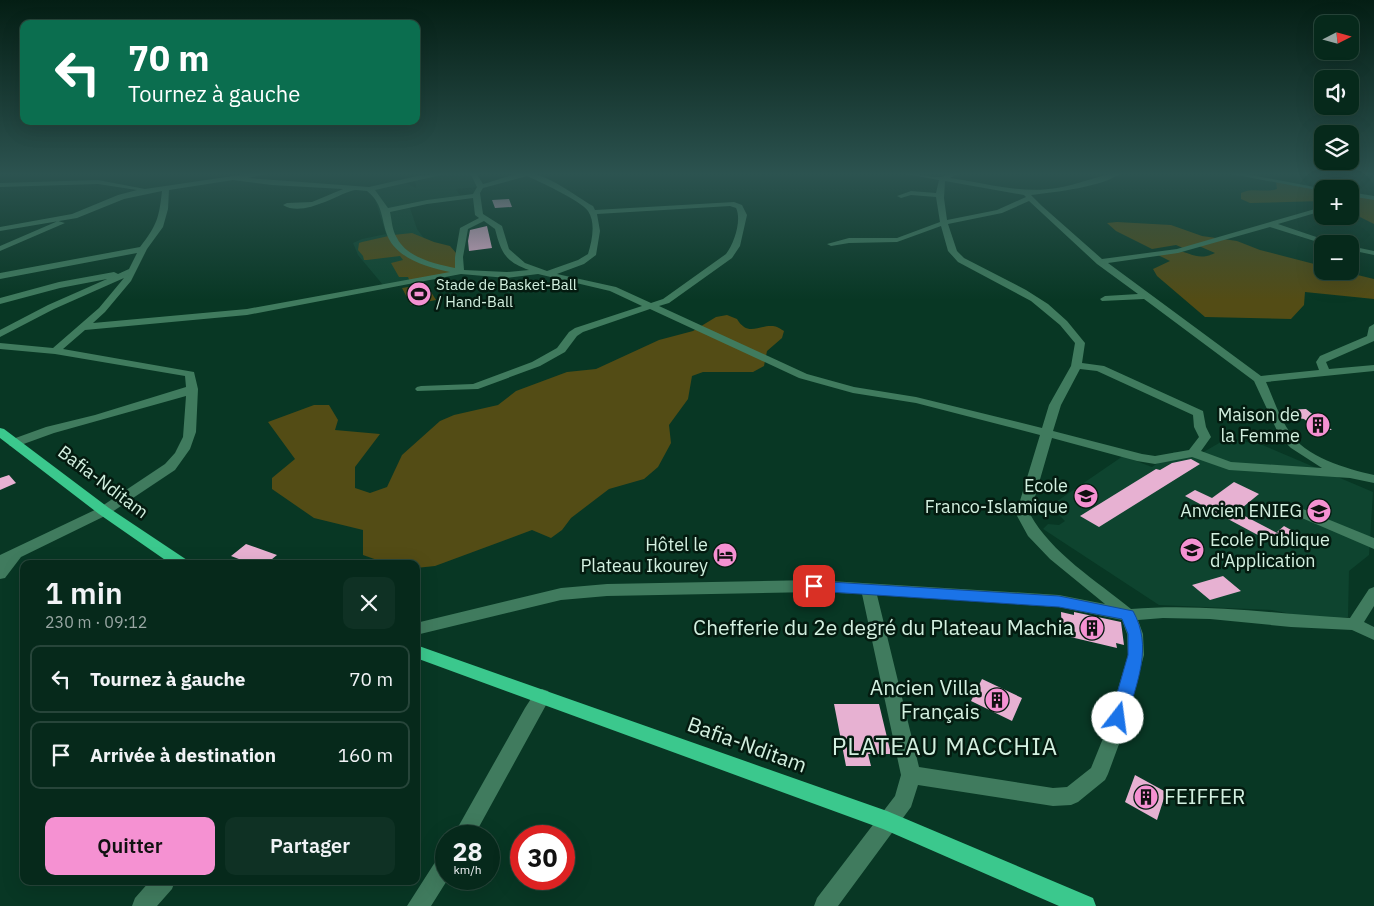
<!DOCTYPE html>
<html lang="fr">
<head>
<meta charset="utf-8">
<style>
  body { margin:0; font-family:"IBM Plex Sans",sans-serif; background:#0f3124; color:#f1f3f6; height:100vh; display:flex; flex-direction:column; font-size:19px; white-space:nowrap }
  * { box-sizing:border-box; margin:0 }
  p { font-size:16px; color:#98a6a3 }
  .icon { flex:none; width:28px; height:28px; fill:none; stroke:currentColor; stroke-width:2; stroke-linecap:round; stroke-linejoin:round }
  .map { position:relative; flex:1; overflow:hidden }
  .sheet { position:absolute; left:20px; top:560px; width:400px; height:325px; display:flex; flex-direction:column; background:#06291b; border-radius:10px; box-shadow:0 5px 20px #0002,0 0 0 1px #27453a }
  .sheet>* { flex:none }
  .top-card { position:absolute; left:20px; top:20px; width:400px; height:105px; border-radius:10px; box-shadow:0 5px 20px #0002,0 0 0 1px #27453a; background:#0b6e4f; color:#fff; overflow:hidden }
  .needle { width:32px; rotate:84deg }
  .controls { position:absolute; left:1314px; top:15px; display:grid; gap:10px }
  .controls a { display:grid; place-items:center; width:45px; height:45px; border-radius:10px; background:#06291b; box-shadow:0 5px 20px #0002,0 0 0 1px #27453a; font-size:25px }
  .speed { position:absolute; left:435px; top:825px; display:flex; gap:10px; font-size:25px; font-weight:700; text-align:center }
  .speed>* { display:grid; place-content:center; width:65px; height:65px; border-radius:50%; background:#06291b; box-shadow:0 5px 20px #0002,0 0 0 1px #27453a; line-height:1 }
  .speed small { font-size:12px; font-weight:400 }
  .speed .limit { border:8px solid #d22; background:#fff; color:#111 }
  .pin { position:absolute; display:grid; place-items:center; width:42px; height:42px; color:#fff; margin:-21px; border-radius:10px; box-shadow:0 2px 8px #0006 }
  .me { position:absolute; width:55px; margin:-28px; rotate:15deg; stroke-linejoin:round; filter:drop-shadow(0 0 4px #0008) }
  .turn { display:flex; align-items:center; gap:18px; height:105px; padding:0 25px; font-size:22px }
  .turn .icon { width:65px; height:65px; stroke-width:2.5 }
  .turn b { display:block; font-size:35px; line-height:42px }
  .round { display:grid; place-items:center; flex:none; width:52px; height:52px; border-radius:10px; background:#0f3124 }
  .overview { display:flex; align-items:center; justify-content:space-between; height:85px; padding:0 25px }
  h1 { font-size:30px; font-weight:600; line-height:38px }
  .cta { display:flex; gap:10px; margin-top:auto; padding:10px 25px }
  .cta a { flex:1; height:58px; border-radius:10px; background:#f591d2; color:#111; font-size:20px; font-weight:600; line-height:58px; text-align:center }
  .cta a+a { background:#0f3124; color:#f1f3f6 }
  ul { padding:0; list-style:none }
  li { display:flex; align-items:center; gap:15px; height:68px; margin:0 10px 8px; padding:0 15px; border:2px solid #27453a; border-radius:10px }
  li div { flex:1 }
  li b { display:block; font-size:19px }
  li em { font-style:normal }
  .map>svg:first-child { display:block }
  .built { fill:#0e442f }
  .green { fill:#534c15 }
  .building { fill:#e7b1d2 }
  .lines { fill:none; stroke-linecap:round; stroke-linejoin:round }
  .minor { fill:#407b5e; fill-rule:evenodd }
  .major { fill:#3bc88d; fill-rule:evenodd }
  .route { fill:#1a73e8; stroke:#114b97 }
  .labels { text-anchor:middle; stroke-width:5; stroke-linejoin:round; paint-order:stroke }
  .far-poi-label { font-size:15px; fill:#d3f0e0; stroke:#041b10; text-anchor:start }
  .poi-label { font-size:18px; fill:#d3f0e0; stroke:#041b10; text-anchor:end }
  .street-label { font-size:18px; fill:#d3f0e0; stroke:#041b10 }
  .near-poi-label { font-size:21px; fill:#d3f0e0; stroke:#041b10; text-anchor:end }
  .near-street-label { font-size:21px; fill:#d3f0e0; stroke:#041b10 }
  .near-quarter-label { font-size:24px; letter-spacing:1px; fill:#d3f0e0; stroke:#041b10 }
</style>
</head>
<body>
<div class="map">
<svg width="1374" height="906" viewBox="0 0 1374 906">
  <rect width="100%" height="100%" fill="#083724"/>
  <path class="built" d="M449 173H469L478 187 456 189 461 197 409 205 417 229 451 274 383 285 358 255 353 243 362 239 386 234 371 187 402 181 416 188 415 179Z
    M1226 439 1260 444 1373 492 1369 555 1349 571 1348 617 1314 619 1272 610 1159 605 1043 529 1048 524 1059 525 1065 521 1050 506 1123 456 1152 467 1174 452 1195 457Z"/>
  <path class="green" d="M1276 182 1322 190V201L1250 203 1241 199V193C1252 187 1265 193 1277 189Z
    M1350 195 1374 199V224L1356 215 1357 209 1350 207Z
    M1117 222 1171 225 1202 236 1237 241 1260 250 1322 266V271H1341L1374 279V299L1305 292 1304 305 1291 319 1205 317 1157 276 1153 269 1170 261 1156 254C1163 253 1170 251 1176 251 1190 251 1197 262 1215 253L1199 246 1183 248 1176 245 1152 249 1116 231 1107 223Z
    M412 233 434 242 450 246 456 253 462 270 410 282 408 277H399L391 263 403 260 400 256 367 260H364L363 256 358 250 359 243 362 242 393 235Z
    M426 284 436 300 411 305 402 288Z
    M727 315 737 319C748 337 758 325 773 326 776 326 781 329 784 331L782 338 767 351 764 366 753 372H703L692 376 688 399 669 425 671 443 658 467 644 479 609 489 571 518 562 530 551 538 532 530 435 566 416 568V564H404L402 560 380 561 363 555V530L314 518 272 489V478L295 459 268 422 314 405H329L338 420 335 430 380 434 355 467V488L370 493 387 487 402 455 440 421 454 415 498 405 516 391 567 372 596 369 659 340 693 331 716 317Z"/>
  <path class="building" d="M509 199 512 207 495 208 492 200Z
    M487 226 492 248 469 251 468 241 470 230Z
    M1306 409 1332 430H1318L1304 419 1291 417 1282 410Z
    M1191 459 1200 464 1099 527 1080 516 1156 469 1160 470 1172 463Z
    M9 475 16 483 0 490V478Z
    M1234 482 1259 494 1237 512 1279 534 1269 541 1185 496 1195 490 1212 498Z
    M1284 526 1300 535 1294 540 1277 532Z
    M246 544 277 555 266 564H252L231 556Z
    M718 549H732V561H718Z
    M1223 576 1241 591 1210 600 1192 585Z
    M1061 612 1074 615V612L1121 622 1124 645 1116 643 1117 648 1062 635Z
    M982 679 1022 698 1012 721 971 701Z
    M834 704H879L891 754H868L871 766H846Z
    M1135 775 1166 792 1157 820 1125 802Z"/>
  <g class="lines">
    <path class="minor" d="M253 173H270L248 178 369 187 417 176 450 173 375 190 388 208 427 200 473 194 477 187 470 173H476L483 184C496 181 511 174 524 173 544 171 576 196 593 206L595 210 734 202 742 205 747 215 740 246 732 258 669 303 659 306 807 374 854 387 916 397 1042 428 1049 405 1071 366 1075 343 1060 325 1031 301 958 262 948 251 941 226 897 242 849 243 831 246 827 244 849 238H897L940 222 936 197 911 195 901 198 897 196 911 191 936 193 939 180 900 173C913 173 927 177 940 177 946 176 952 173 959 173L950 178C985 183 1021 194 1057 188 1077 185 1104 173 1121 173 1103 187 1055 192 1031 195L1042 206 1102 259 1177 249 1322 207V211L1278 224 1337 244H1324L1270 227 1178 253 1108 263 1261 376 1319 370 1316 362 1320 356 1367 336 1369 327 1374 324V341L1326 362 1329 369 1374 365V371L1266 382C1273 398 1279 416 1289 431 1304 457 1347 469 1374 475V483L1350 478 1229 470 1192 457 1155 464 1137 461 1052 438 1030 514C1051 553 1097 581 1131 609 1204 603 1277 614 1350 618L1369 589 1374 587V606L1364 622 1374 627V640L1352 630 1291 627 1210 619 1163 618 1138 620 1143 634 1144 655 1122 736 1108 774 1105 780 1078 802 1071 805 1053 806 918 785 911 807 838 906H814L817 898 895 796 901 775 862 594 814 592 607 596 561 600 416 635V623L561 588 607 584 814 580 1059 595 1105 604 1050 559 1028 536 1016 514 1040 435 916 403 853 393 799 378 650 309 583 332 577 336 565 352 540 366 478 389 417 391 415 389 417 387 421 386 473 384 532 362 557 348 569 332 575 328 642 306 610 291 538 274 507 278 461 274 247 315 85 330 63 349 194 372 198 389 196 432 190 449 175 470 109 514 21 557 5 578 0 579V555L99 508 165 464 175 453 183 437 186 396 54 433 18 446H10L8 443 10 440 46 427 95 415 186 387 185 376 55 354 0 349V343L53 348 99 308 124 278 54 309 0 337V330L48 305 107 279 60 288 0 304V298L59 282 114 272 118 274 129 269 137 253 0 279V273L140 247C157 225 159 218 162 191L124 199 77 218 0 231V227L72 214 118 195 137 190 98 184 0 187V183L98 180 145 189ZM527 176C540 182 580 200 588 211 596 223 592 241 588 254L578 260 547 271 525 263 509 249 502 226 483 214 480 193 483 188ZM233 180 272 185 343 189 312 202 287 203 283 205C302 217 333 197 351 191 356 189 362 191 367 191 382 203 381 215 386 232 394 258 426 267 450 272L247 309 93 323 105 312 131 281 147 249 163 227 168 209 169 190ZM945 181 1024 195 1026 197 997 210 947 220 944 198ZM473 198 475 215 479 218 460 228 455 257V268C436 264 407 258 397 238 392 230 392 221 390 212L427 204ZM1029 201 1097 264 1138 294 1105 296 1100 299 1102 301 1144 299 1254 381 1280 437 1291 448 1322 468 1231 462 1201 451 1211 437 1206 427 1203 411 1104 366 1082 363 1085 343 1067 321 1048 304 1026 290 964 258 957 251 948 224 1002 213ZM730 206 736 208C742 220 734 244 726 254L663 299 651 303 616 287 557 274 584 264 596 255 600 231 597 214ZM484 221 495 229C501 252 505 262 529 270L507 272 464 270 463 257 468 229ZM1080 369 1097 371 1193 415 1194 427 1199 437 1189 450 1155 456 1142 454 1053 431 1061 405ZM877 595 1059 607 1122 620 1127 634 1128 655 1104 736 1091 768 1067 787 1053 788 919 767Z
      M1226 173H1241L1325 189H1322V191Z
      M1368 173H1374V176Z
      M1350 192 1374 196V200L1350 196Z
      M58 221 65 223 0 251V246Z
      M1350 246 1374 251V255L1350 250Z
      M1293 505 1374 538V549L1288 512 1286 509 1288 506Z
      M542 689 548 691 551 696 474 836H453L525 708 536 691Z
      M446 853V879H448L431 906H407L439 856Z
      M150 881H175L172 889 157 906H132L135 898Z"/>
    <path class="major" d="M0 428 4 429 109 508 187 560 189 564H171L99 514 0 438Z
      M416 645 887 811 1093 898 1096 906H1059L883 829 416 658Z"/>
  </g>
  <linearGradient id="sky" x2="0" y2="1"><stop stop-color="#041e14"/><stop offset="0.58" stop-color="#2c5350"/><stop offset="1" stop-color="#2c5350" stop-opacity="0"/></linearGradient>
  <rect width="1374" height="300" fill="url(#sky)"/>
  <path class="route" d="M814 581 1059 596 1133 611C1153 647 1137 681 1127 718L1124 723 1118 725 1113 723 1110 718 1128 655V634L1122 619 1059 607 814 591 809 589 807 586 809 582Z"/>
  <defs>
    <symbol id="stadium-disc" viewBox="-11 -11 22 22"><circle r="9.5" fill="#f591d2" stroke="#041b10"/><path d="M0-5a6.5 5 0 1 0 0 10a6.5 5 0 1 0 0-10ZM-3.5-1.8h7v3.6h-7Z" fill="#111"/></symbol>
    <symbol id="building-disc" viewBox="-11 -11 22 22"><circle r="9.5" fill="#f591d2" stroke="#041b10"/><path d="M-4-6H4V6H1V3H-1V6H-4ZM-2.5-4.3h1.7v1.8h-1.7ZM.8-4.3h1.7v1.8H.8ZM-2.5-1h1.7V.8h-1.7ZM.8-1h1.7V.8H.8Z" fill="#111"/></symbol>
    <symbol id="school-disc" viewBox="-11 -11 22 22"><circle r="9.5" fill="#f591d2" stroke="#041b10"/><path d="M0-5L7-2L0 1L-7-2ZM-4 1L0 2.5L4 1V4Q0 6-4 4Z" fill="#111"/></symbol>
    <symbol id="university-disc" viewBox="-11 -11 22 22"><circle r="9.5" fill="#f591d2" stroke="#041b10"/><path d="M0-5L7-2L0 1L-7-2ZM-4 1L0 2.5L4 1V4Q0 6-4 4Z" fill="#111"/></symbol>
    <symbol id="hotel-disc" viewBox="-11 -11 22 22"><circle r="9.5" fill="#f591d2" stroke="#041b10"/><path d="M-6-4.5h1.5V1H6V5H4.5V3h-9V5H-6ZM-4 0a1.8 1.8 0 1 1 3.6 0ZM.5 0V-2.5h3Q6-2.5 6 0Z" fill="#111"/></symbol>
  </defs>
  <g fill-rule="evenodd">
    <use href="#stadium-disc" x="405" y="280" width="28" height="28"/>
    <use href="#building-disc" x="1304" y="411" width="28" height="28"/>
    <use href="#school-disc" x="1072" y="482" width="28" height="28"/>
    <use href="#university-disc" x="1305" y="497" width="28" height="28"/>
    <use href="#school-disc" x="1178" y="536" width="28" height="28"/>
    <use href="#hotel-disc" x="711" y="541" width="28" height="28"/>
    <use href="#building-disc" x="1078" y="614" width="28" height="28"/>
    <use href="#building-disc" x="983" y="686" width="28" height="28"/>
    <use href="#building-disc" x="1132" y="783" width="28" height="28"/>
  </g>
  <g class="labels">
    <g class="far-poi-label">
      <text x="436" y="290">Stade de Basket-Ball<tspan x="436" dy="17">/ Hand-Ball</tspan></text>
    </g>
    <g class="poi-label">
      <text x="1300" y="421">Maison de<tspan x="1300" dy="21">la Femme</tspan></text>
      <text x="1068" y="492">Ecole<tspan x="1068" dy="21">Franco-Islamique</tspan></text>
      <text x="1302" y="517">Anvcien ENIEG</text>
      <text x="1210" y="546" text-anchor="start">Ecole Publique<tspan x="1210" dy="21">d'Application</tspan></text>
      <text x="708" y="551">Hôtel le<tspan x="708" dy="21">Plateau Ikourey</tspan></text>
    </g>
    <g class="street-label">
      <text transform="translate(103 482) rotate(37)" y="6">Bafia-Nditam</text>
    </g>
    <g class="near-poi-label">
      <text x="1074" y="635">Chefferie du 2e degré du Plateau Machia</text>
      <text x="980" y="695">Ancien Villa<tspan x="980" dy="24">Français</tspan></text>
      <text x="1164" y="804" text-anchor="start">FEIFFER</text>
    </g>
    <g class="near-street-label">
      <text transform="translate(747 745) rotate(20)" y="7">Bafia-Nditam</text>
    </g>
    <g class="near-quarter-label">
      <text x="945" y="755">PLATEAU MACCHIA</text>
    </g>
  </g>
</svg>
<div class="controls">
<a><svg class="needle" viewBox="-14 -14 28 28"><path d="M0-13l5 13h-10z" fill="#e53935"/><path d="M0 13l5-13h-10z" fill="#98a6a3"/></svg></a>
<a><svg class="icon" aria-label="sound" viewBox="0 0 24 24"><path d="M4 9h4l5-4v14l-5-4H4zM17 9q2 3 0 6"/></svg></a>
<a><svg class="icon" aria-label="layers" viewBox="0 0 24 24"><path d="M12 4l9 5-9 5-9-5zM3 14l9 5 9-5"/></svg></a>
<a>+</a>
<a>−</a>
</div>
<div class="speed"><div>28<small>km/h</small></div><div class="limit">30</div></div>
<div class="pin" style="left:814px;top:586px;background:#d93025"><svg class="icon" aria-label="arrive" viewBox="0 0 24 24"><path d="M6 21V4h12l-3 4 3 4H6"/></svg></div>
<svg class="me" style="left:1118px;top:718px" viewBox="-20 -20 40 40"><circle r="19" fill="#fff"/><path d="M0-13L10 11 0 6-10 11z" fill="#1a73e8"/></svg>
<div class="top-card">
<div class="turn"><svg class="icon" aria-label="left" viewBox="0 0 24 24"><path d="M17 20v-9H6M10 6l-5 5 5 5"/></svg><div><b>70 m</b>Tournez à gauche</div></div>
</div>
<section class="sheet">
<div class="overview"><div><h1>1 min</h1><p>230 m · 09:12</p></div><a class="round"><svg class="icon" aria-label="close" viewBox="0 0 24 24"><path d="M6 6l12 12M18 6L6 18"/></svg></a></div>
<ul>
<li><svg class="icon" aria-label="left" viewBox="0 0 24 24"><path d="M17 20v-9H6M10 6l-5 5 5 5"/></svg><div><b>Tournez à gauche</b></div><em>70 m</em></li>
<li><svg class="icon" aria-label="arrive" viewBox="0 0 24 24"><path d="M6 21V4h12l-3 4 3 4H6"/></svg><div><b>Arrivée à destination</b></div><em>160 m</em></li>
</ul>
<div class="cta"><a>Quitter</a><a>Partager</a></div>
</section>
</div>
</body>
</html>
